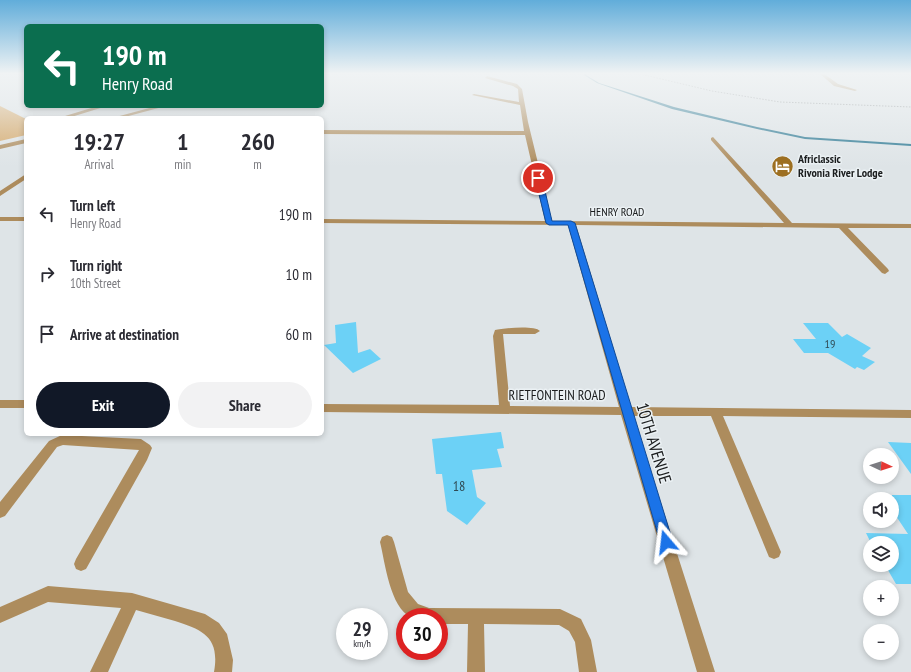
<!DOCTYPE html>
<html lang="en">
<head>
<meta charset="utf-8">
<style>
  body { margin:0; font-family:"PT Sans Narrow",sans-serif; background:#f2f2f3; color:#2b2b33; height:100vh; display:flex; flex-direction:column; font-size:15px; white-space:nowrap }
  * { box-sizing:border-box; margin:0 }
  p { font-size:13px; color:#7c7c81 }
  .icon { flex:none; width:22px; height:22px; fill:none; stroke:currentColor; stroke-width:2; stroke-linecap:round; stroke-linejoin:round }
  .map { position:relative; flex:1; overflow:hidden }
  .panel { position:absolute; left:24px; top:116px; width:300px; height:320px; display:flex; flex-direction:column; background:#fff; border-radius:6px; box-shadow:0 2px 6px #0003 }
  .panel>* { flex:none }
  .banner { position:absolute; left:24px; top:24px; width:300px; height:84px; border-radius:6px; box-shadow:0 2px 6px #0003; background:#0b6e4f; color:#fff; overflow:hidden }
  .needle { width:26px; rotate:94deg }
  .fabs { position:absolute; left:863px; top:448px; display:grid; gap:8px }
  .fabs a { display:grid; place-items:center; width:36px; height:36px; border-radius:50%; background:#fff; box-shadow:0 2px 6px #0003; font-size:20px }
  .speed { position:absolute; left:336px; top:608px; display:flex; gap:8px; font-size:20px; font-weight:700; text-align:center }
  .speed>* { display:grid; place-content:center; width:52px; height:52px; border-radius:50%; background:#fff; box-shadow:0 2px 6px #0003; line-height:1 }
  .speed small { font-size:10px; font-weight:400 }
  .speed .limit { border:6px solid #d22; background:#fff; color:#111 }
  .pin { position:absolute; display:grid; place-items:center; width:34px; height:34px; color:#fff; margin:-17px; border:2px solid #fff; border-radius:50%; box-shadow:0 1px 4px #0007 }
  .me { position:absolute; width:44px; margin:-22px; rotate:343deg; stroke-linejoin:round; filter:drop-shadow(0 0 3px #0008) }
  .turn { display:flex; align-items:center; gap:14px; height:84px; padding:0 12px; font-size:18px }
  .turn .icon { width:52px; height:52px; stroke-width:2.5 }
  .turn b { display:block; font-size:28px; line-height:34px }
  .eta { display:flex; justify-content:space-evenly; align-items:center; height:68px; text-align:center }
  .eta b { font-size:24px; font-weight:700; line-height:28px }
  .action { display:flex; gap:8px; margin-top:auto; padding:8px 12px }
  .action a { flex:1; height:46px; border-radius:24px; background:#111827; color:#fff; font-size:16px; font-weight:700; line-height:46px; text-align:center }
  .action a+a { background:#f2f2f3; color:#2b2b33 }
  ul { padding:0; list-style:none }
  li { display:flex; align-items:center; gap:12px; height:60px; padding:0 12px }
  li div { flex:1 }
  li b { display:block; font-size:15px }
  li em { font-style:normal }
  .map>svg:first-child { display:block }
  .green { fill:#d4a869 }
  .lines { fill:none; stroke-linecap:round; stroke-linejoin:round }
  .stream { fill:#2f7a94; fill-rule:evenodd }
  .building { fill:#6cd1f6 }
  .path { stroke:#94999b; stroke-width:1; stroke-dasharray:1.5 1.5; stroke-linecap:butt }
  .minor { fill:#ad8c5d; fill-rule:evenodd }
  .route { fill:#1a73e8; stroke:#114b97 }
  .labels { text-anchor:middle; stroke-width:3; stroke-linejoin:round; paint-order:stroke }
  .far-poi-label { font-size:12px; font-weight:bold; fill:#1b1d1e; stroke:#ebf1f4; text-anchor:start }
  .far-street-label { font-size:12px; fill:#1b1d1e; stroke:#ebf1f4 }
  .number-label { font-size:12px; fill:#2f4a54 }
  .street-label { font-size:14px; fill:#1b1d1e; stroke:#ebf1f4 }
  .near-number-label { font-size:14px; fill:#2f4a54 }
  .near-street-label { font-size:17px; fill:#1b1d1e; stroke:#ebf1f4 }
</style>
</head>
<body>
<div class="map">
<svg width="911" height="672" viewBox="0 0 911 672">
  <rect width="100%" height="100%" fill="#dee4e7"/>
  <path class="green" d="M0 106 26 119V135L0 141Z"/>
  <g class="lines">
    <path class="stream" d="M584 73H586V75L599 83 674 107 757 127 805 137 911 144V146L805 139 757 129 672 109 597 83 584 75Z"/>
  </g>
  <path class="building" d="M356 322 358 353 370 349 381 359 353 373 324 345 336 343 335 325Z
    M803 323H828L842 337 847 334 871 348 862 356 875 362 864 370 857 367 855 369 828 353H804L793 339H816Z
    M501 432 504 448 497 449 502 467 472 470 477 497 486 503 467 525 447 511 442 474H436L432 439Z
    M888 442 911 443V474Z
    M892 495H911V584H896L885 565H892V543H871L866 533 908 534 892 510Z"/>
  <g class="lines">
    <path class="path" d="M636 73 712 91 780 102 911 107"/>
    <path class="minor" d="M819 73H823L838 84 857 90 855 91 834 86Z
      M487 76 517 84 522 89 528 122 552 221 784 223 711 140V138L713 137 792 223 911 224V228H848L888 269 889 271 885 274 882 273 839 228 576 225 631 407 911 410V418L723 416 781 552 779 557 774 559 769 557 711 416H633L715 672H697L621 415 322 412V404L499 405 493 336 495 330C504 328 535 325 540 331L535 334H503L510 406 619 407 568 225 322 223V219L545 221 525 135 322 134V130L524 131 520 105 472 95 474 94 519 102 518 89 513 86 485 78Z
      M98 106H107L68 118 65 116Z
      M157 106H166L121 118H112Z
      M26 139V143L0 149V145Z
      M26 174V179L0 196V191Z
      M0 217H26V221H0Z
      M0 400H26V408H0Z
      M62 435 141 439 150 445 152 448 147 460 86 569 81 571 76 569 74 564 76 559 139 450 63 445 57 447 5 516 0 518V502L49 441Z
      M387 535 392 537 394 542 408 592 418 604 429 608 560 609 581 619 591 640 597 672H579L575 642 569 631 559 625 484 624 485 672H467L468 624H439V617H411C390 608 385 562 380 542L382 537Z
      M48 586 132 593 205 614 219 623 227 634 233 660 232 672H214C220 638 204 630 175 621 162 617 149 614 136 610L108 672H90L121 608 48 602 0 623V607Z"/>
  </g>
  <linearGradient id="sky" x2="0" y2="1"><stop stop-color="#61adda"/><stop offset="0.44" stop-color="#f0f3f4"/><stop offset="1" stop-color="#f0f3f4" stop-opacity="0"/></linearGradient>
  <rect width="911" height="167" fill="url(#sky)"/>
  <path class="route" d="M538 176 542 178 552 221H571L575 223 673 542 671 546 666 548 662 546 660 542 568 225H549L546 223 535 178Z"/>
  <defs>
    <symbol id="hotel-disc" viewBox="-11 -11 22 22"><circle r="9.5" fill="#9d6f21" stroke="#ebf1f4"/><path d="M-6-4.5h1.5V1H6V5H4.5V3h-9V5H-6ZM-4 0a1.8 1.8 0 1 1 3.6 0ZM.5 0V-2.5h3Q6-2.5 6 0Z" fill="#fff"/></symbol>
  </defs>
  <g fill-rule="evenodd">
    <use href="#hotel-disc" x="770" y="154" width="25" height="25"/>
  </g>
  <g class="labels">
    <g class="far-poi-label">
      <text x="798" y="163">Africlassic<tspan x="798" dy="14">Rivonia River Lodge</tspan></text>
    </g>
    <g class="far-street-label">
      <text x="617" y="216">HENRY ROAD</text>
    </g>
    <g class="number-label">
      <text x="830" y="348">19</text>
    </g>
    <g class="street-label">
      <text x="557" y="400">RIETFONTEIN ROAD</text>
    </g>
    <g class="near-number-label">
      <text x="459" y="491">18</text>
    </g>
    <g class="near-street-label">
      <text transform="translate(654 443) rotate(73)" y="6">10TH AVENUE</text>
    </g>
  </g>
</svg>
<div class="fabs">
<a><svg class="needle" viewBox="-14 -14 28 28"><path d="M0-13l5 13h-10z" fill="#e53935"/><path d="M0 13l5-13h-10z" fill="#7c7c81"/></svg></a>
<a><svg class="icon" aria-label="sound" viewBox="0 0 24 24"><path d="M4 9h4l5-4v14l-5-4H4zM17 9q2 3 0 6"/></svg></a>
<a><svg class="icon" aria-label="layers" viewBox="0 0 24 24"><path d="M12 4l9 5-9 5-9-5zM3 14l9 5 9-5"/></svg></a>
<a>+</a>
<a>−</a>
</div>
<div class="speed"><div>29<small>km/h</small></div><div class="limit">30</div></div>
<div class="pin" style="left:538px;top:178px;background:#d93025"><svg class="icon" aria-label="arrive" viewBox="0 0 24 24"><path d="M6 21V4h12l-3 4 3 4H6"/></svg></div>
<svg class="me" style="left:666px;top:542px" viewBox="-20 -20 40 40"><path d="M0-17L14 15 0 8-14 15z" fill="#1a73e8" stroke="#fff" stroke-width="4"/></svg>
<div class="banner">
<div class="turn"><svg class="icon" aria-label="left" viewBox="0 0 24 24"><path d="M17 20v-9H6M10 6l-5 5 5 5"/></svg><div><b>190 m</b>Henry Road</div></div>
</div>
<section class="panel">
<div class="eta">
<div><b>19:27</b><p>Arrival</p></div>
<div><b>1</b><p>min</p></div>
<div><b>260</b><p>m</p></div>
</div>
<ul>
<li><svg class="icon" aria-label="left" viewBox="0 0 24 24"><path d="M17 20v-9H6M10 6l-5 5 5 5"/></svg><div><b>Turn left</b><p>Henry Road</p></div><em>190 m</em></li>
<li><svg class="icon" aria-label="right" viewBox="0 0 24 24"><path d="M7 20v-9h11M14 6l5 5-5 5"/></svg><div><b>Turn right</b><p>10th Street</p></div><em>10 m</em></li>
<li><svg class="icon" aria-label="arrive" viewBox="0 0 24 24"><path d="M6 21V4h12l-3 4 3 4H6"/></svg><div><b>Arrive at destination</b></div><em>60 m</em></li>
</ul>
<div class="action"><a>Exit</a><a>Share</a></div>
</section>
</div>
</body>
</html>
